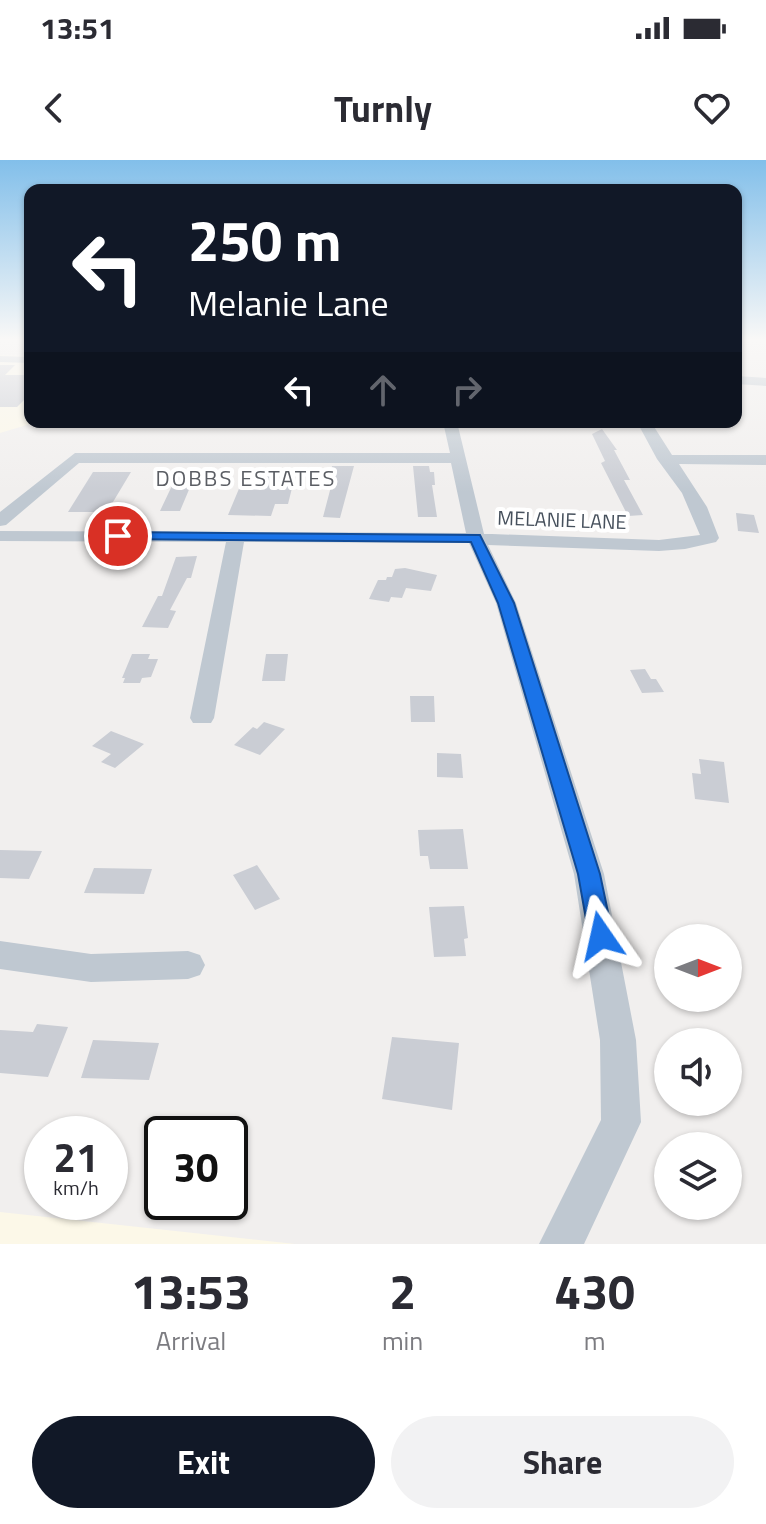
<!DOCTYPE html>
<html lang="en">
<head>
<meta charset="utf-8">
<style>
  body { margin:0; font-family:"Titillium Web",sans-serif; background:#f2f2f3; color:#2b2b33; height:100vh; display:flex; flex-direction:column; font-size:30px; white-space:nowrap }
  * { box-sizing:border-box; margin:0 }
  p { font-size:26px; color:#7c7c81 }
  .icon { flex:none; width:44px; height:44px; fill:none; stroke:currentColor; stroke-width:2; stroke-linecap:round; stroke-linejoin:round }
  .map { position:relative; height:1084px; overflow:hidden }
  .panel { display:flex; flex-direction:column; background:#fff; flex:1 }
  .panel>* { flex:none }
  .hud { position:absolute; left:24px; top:24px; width:718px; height:244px; border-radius:16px; box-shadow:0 2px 6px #0004; background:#111827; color:#fff; overflow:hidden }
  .needle { width:52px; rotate:90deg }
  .fabs { position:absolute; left:654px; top:764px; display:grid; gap:16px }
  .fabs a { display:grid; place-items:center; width:88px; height:88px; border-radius:50%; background:#fff; box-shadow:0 2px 6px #0004; font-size:40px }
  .speed { position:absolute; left:24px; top:956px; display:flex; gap:16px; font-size:40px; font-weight:700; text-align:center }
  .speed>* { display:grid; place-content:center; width:104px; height:104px; border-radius:50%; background:#fff; box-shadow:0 2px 6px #0004; line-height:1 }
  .speed small { font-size:20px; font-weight:400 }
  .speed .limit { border:4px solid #111; border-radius:12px; background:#fff; color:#111 }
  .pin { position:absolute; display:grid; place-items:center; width:68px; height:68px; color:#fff; margin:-34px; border:4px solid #fff; border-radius:50%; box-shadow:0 2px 8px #0007 }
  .me { position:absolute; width:88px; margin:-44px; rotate:349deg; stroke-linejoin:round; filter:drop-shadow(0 0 6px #0008) }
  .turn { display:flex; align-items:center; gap:28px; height:168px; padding:0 32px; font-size:36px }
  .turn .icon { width:104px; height:104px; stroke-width:2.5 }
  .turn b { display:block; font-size:56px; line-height:68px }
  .lanes { display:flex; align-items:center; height:76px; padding:0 32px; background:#0003; justify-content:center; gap:40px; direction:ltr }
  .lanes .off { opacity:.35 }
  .eta { display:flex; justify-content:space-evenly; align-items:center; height:136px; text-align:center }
  .eta b { font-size:48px; font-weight:700; line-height:56px }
  .action { display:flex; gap:16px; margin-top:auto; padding:16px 32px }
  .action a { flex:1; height:92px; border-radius:48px; background:#111827; color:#fff; font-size:32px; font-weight:700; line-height:92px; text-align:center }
  .action a+a { background:#f2f2f3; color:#2b2b33 }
  .status { display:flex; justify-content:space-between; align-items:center; height:56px; padding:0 40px; background:#fff; direction:ltr }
  .status svg { height:22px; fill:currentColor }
  header { display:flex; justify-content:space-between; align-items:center; height:104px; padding:0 32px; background:#fff; font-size:36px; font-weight:700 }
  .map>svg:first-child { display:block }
  .commercial { fill:#fcf8e8 }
  .building { fill:#cacdd4 }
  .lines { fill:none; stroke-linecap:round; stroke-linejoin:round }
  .minor { fill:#bfc8d1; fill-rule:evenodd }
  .route { fill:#1a73e8; stroke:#114b97; stroke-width:2 }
  .labels { text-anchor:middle; stroke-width:8; stroke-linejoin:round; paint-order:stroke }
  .far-street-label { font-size:20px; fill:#46505c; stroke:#fff }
  .far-neighbourhood-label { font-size:22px; letter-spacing:2px; fill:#5b5e64; stroke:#fff }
</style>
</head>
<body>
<div class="status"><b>13:51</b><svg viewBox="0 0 49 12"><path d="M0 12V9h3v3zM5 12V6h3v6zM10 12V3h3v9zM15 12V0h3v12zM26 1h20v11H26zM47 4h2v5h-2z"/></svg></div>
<header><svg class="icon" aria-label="back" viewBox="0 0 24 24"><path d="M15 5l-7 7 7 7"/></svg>Turnly<svg class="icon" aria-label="heart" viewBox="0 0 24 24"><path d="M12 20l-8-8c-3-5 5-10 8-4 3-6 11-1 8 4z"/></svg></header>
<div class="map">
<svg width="766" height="1084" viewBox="0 0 766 1084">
  <rect width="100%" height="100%" fill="#f1efee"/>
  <path class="commercial" d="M0 195 30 196V262H37L0 273Z
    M0 1052 295 1084H0Z"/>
  <path class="building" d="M0 205H15L5 215H30V234L17 247H0Z
    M602 269 617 290H614L630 320H624L643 355 628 356 601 303 605 301 592 274Z
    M332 306H354L340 358 323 357 333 319H330Z
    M413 306H429L430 312H434L435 325H432L437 357H418Z
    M93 312H131L107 352H68Z
    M246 312H276L274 320H294L288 344H275L271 356 228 355Z
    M178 313H196L180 351H160Z
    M736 353 754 355 759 373 738 371Z
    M197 396 191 418H187L170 450 176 451 168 468 142 467 158 436H162L176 397Z
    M405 408 437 415 431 431 406 428 402 438 391 437 389 442 369 439 378 420H386L387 417H392L395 409Z
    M132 494H150L148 499H158L151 517 142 518 140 523H123L125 518H122Z
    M266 494H288L285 521H262Z
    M645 509 651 519H656L664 532 642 533 630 510Z
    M410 536H434L435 562H411Z
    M264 562 285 569 260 595 234 585 253 567 257 569Z
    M111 571 144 584 115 608 101 602 111 594 92 586Z
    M437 593 461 594 463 618 437 617Z
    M699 599 724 602 729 643 695 639 692 613 701 614Z
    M463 669 468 709H430L428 696H420L418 670Z
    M0 690 42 691 29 719 0 718Z
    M257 705 280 739 255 750 233 715Z
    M94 708 152 709 144 734 84 733Z
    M464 746 468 778 464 779 466 796 434 797 429 747Z
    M37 864 68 867 48 917 0 913V870L33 872Z
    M392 877 459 883 452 950 382 939Z
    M93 880 159 883 149 920 81 918Z"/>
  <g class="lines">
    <path class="minor" d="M0 196 30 197V203L0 202Z
      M736 216 766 218V226L736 224Z
      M443 262H457L484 374H492L659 380 700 375 682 333 657 299 637 262H651L672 295H766V305L679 304 707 347 719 378 716 382 685 389 659 391 488 385 516 443 604 714 636 880 641 962 584 1084H539L601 960 600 880 574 714 496 443 469 383 244 382 214 558 211 563H193L190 558 226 382 0 381V371L466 373 451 303H79L6 365 0 366V352L75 293H450Z
      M0 781 91 794 188 791 200 795 205 805 200 815 188 819 91 822 0 809Z"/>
  </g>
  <linearGradient id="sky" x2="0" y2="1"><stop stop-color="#82bfea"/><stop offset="0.54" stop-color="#f9f8f7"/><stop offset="1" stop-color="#f9f8f7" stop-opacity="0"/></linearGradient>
  <rect width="766" height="332" fill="url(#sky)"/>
  <path class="route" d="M118 372 480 375 514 443 600 714 613 776 610 783 601 786 592 783 589 776 578 714 498 443 471 382 113 379 111 376Z"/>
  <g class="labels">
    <g class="far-street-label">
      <text transform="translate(562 360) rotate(2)" y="7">MELANIE LANE</text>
    </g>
    <g class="far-neighbourhood-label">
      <text x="246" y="326">DOBBS ESTATES</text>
    </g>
  </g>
</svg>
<div class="fabs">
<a><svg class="needle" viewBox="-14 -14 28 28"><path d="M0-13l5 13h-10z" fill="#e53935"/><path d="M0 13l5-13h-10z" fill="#7c7c81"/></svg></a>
<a><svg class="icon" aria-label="sound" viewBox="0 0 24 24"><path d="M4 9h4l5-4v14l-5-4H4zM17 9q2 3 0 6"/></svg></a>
<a><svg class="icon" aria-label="layers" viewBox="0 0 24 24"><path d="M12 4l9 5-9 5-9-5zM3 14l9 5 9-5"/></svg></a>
</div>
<div class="speed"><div>21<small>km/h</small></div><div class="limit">30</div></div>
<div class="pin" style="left:118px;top:376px;background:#d93025"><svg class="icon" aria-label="arrive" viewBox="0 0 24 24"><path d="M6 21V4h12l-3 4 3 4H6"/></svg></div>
<svg class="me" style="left:601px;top:776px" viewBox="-20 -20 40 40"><path d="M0-17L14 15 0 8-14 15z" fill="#1a73e8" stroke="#fff" stroke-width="4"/></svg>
<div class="hud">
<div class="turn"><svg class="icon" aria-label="left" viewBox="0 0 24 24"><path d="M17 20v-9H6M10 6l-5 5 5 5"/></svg><div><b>250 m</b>Melanie Lane</div></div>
<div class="lanes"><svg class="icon" aria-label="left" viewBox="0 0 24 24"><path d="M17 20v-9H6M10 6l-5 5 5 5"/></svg><svg class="icon off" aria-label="ahead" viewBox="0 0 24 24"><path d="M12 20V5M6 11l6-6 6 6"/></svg><svg class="icon off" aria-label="right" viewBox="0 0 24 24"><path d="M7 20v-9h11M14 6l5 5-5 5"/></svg></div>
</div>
</div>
<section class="panel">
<div class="eta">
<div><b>13:53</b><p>Arrival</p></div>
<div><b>2</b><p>min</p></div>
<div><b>430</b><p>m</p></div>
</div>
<div class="action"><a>Exit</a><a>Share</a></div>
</section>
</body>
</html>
